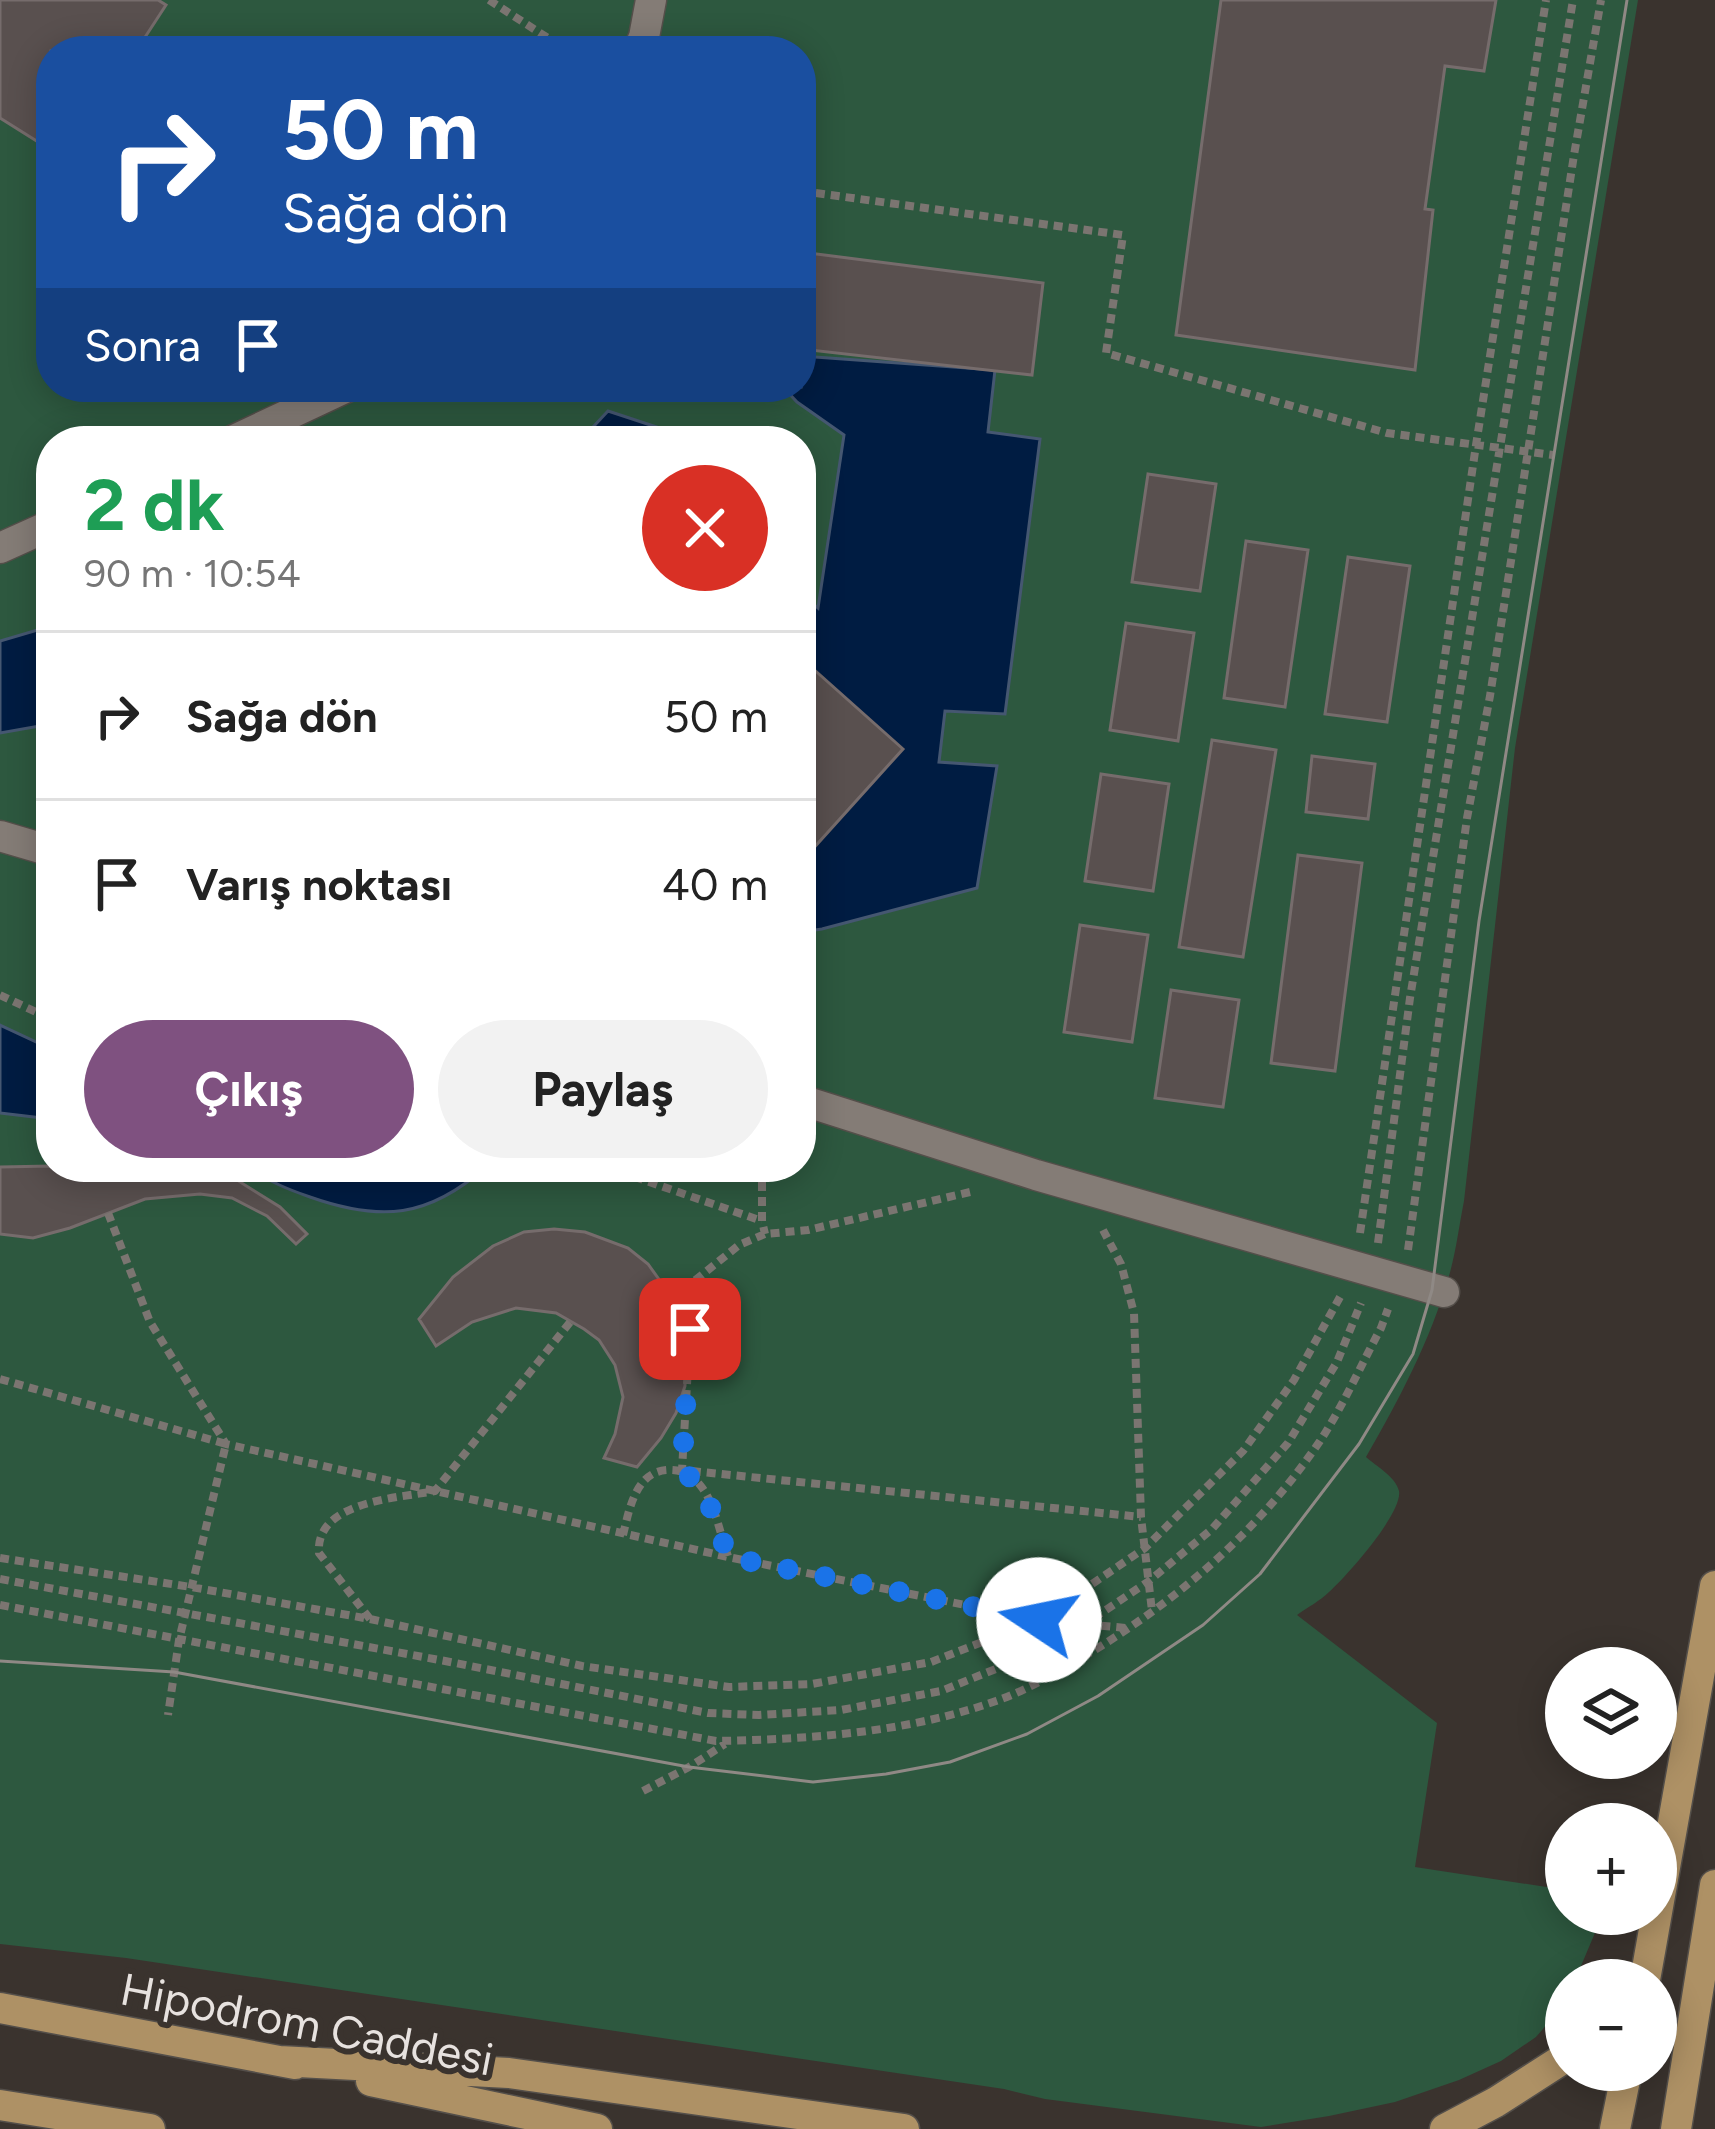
<!DOCTYPE html>
<html lang="tr">
<head>
<meta charset="utf-8">
<style>
  body { margin:0; font-family:Figtree,sans-serif; background:#f2f2f2; color:#222; height:100vh; display:flex; flex-direction:column; font-size:45px; white-space:nowrap }
  * { box-sizing:border-box; margin:0 }
  p { font-size:39px; color:#767676 }
  .icon { flex:none; width:66px; height:66px; fill:none; stroke:currentColor; stroke-width:2; stroke-linecap:round; stroke-linejoin:round }
  .map { position:relative; flex:1; overflow:hidden }
  .panel { position:absolute; left:36px; top:426px; width:780px; height:756px; display:flex; flex-direction:column; background:#fff; border-radius:48px; box-shadow:0 6px 30px #0003 }
  .panel>* { flex:none }
  .banner { position:absolute; left:36px; top:36px; width:780px; height:366px; border-radius:48px; box-shadow:0 6px 30px #0003; background:#1a4fa0; color:#fff; overflow:hidden }
  .fabs { position:absolute; left:1545px; top:1647px; display:grid; gap:24px }
  .fabs a { display:grid; place-items:center; width:132px; height:132px; border-radius:50%; background:#fff; box-shadow:0 6px 30px #0003; font-size:60px }
  .pin { position:absolute; display:grid; place-items:center; width:102px; height:102px; color:#fff; margin:-51px; border-radius:24px; box-shadow:0 6px 18px #0006 }
  .me { position:absolute; width:132px; margin:-66px; rotate:281deg; stroke-linejoin:round; filter:drop-shadow(0 0 9px #0008) }
  .turn { display:flex; align-items:center; gap:42px; height:252px; padding:0 48px; font-size:54px }
  .turn .icon { width:156px; height:156px; stroke-width:2.5 }
  .turn b { display:block; font-size:84px; line-height:102px }
  .then { display:flex; align-items:center; height:114px; padding:0 48px; background:#0003; gap:24px; font-size:45px }
  .round { display:grid; place-items:center; flex:none; width:126px; height:126px; border-radius:63px; background:#f2f2f2 }
  .overview { display:flex; align-items:center; justify-content:space-between; height:204px; padding:0 48px }
  h1 { font-size:72px; font-weight:700; line-height:90px; color:#1e9e55 }
  .cta { display:flex; gap:24px; margin-top:auto; padding:24px 48px }
  .cta a { flex:1; height:138px; border-radius:72px; background:#7f5180; color:#fff; font-size:48px; font-weight:700; line-height:138px; text-align:center }
  .cta a+a { background:#f2f2f2; color:#222 }
  ul { padding:0; list-style:none }
  li { display:flex; align-items:center; gap:36px; height:168px; padding:0 48px; border-top:3px solid #e0e0e0 }
  li div { flex:1 }
  li b { display:block; font-size:45px }
  li em { font-style:normal }
  .map>svg:first-child { display:block }
  .green { fill:#2d583f; fill-rule:evenodd }
  .water { fill:#001c42; stroke:#455771; stroke-width:3 }
  .building { fill:#59504f; stroke:#766c6c; stroke-width:3 }
  .lines { fill:none; stroke-linecap:round; stroke-linejoin:round }
  .minor-casing { stroke:#544f4a; stroke-width:33 }
  .major-casing { stroke:#544f4a; stroke-width:33 }
  .path { stroke:#7b7571; stroke-width:8; stroke-dasharray:9 6; stroke-linecap:butt }
  .minor { stroke:#847c76; stroke-width:30 }
  .major { stroke:#ae9165; stroke-width:30 }
  .tram { stroke:#8f8985; stroke-width:3 }
  .route { stroke:#1a73e8; stroke-width:21; stroke-dasharray:0 37.8 }
  .labels { text-anchor:middle; stroke-width:12; stroke-linejoin:round; paint-order:stroke }
  .street-label { font-size:45px; fill:#e7e2df; stroke:#3a332e }
</style>
</head>
<body>
<div class="map">
<svg width="1715" height="2129" viewBox="0 0 1715 2129">
  <rect width="100%" height="100%" fill="#3a332e"/>
  <path class="green" d="M0 0H1638L1515 748 1464 1201C1459 1226 1456 1252 1449 1276 1430 1341 1400 1398 1366 1457 1376 1466 1396 1477 1399 1491 1403 1513 1346 1577 1329 1592 1320 1601 1308 1607 1297 1615L1437 1723 1415 1867 1566 1890V1914H1603L1575 1980H1566V2000L1563 2006 1536 2037 1501 2061 1459 2080 1395 2102 1329 2116 1261 2127 1045 2099 1004 2089 126 1958 0 1944ZM51 51H801V387H51ZM51 441H801V1167H51Z"/>
  <path class="water" d="M801 356 995 370 988 432 1040 439 1005 714 945 711 939 762 997 766 977 888 822 929 801 932V593L818 608 844 435 797 402 783 387H801Z
    M608 411 699 441H580Z
    M51 626V724L0 733V641Z
    M0 1025 51 1049V1119L0 1113Z
    M251 1167H486C428 1218 381 1222 310 1197 290 1190 268 1182 251 1167Z"/>
  <path class="building" d="M0 0H158L166 5 136 51H51V150L0 118Z
    M1221 0H1496L1484 71 1445 66 1425 209 1433 210 1415 370 1176 335Z
    M801 252 1043 283 1032 375 801 349Z
    M1148 474 1216 484 1200 591 1132 582Z
    M1246 541 1308 550 1285 707 1224 698Z
    M1348 557 1410 566 1387 722 1325 714Z
    M1126 623 1194 633 1178 741 1110 730Z
    M801 658 903 749 801 862Z
    M1212 740 1276 750 1243 957 1179 947Z
    M1312 756 1375 764 1368 819 1306 812Z
    M1101 774 1169 784 1153 891 1085 881Z
    M1298 855 1362 863 1335 1071 1271 1063Z
    M1080 925 1148 935 1132 1042 1064 1032Z
    M1171 990 1239 1000 1223 1107 1155 1098Z
    M51 1166 203 1167 237 1180 280 1207 307 1234 296 1244 267 1216 232 1198 200 1194 145 1199 70 1228 33 1238 0 1234V1167Z
    M554 1229 585 1232 628 1248 648 1264 678 1306 686 1332 685 1386 676 1413 661 1438 637 1467 604 1458 615 1434 623 1397 615 1365 599 1340 584 1329 556 1313 516 1308 472 1322 436 1346 419 1319 453 1277 493 1246 524 1232Z"/>
  <g class="lines">
    <defs>
      <path id="minor" d="M638 51 644 37 651 0
        M232 441 347 387
        M0 548 51 525
        M0 836 51 851
        M801 1100 1036 1175 1444 1292"/>
      <path id="major" d="M1645 1980 1715 1586
        M0 2008 295 2064
        M279 2061 509 2073 904 2129
        M371 2081 597 2129
        M0 2105 150 2129
        M1445 2129 1496 2102 1566 2057
        M1615 2129 1627 2070
        M1676 2129 1715 1885"/>
    </defs>
    <use href="#minor" class="minor-casing"/>
    <use href="#major" class="major-casing"/>
    <path class="path" d="M489 0 568 51
      M801 191 1123 235 1106 353 1387 433 1553 455
      M0 995 51 1019
      M606 1167 762 1221
      M762 1167V1221L765 1234
      M970 1192 808 1230 765 1234 739 1245 693 1282 682 1470 1141 1517
      M108 1213 150 1322 226 1444 728 1557 1039 1620 1126 1628
      M1103 1230 1121 1264 1134 1313 1141 1517 1152 1611
      M1360 1233 1476 445 1546 0
      M1378 1243 1410 998 1573 0
      M1408 1250 1467 818 1490 696 1574 155 1601 0
      M0 1379 226 1444 179 1640 168 1715
      M623 1535C629 1511 635 1472 667 1470 680 1469 691 1474 700 1485 715 1503 720 1534 728 1556
      M0 1558 191 1587 370 1619 582 1666 729 1687 812 1684 931 1662 1039 1620 1145 1548 1243 1451 1294 1380 1340 1297
      M0 1579 445 1661 708 1713 759 1715 841 1710 941 1691 1023 1658 1085 1624 1149 1581 1212 1529 1288 1443 1337 1362 1361 1303
      M0 1605 716 1741C810 1739 906 1733 996 1701 1030 1689 1063 1669 1093 1651 1183 1596 1261 1528 1320 1441 1343 1406 1361 1365 1381 1328L1388 1309
      M370 1619 319 1553C315 1501 399 1498 435 1491L571 1321
      M643 1791 689 1767 725 1744"/>
    <use href="#minor" class="minor"/>
    <use href="#major" class="major"/>
    <path class="tram" d="M0 1661 174 1672 689 1767 813 1782 886 1774 950 1762 1027 1734 1098 1696 1203 1625 1260 1574 1359 1444 1413 1354 1432 1290 1479 921 1627 0"/>
  </g>
  <g class="lines">
    <path class="route" d="M690 1329 682 1470C711 1494 716 1522 728 1557L1039 1620"/>
  </g>
  <g class="labels">
    <g class="street-label">
      <text transform="translate(307 2024) rotate(11)" y="16">Hipodrom Caddesi</text>
    </g>
  </g>
</svg>
<div class="fabs">
<a><svg class="icon" aria-label="layers" viewBox="0 0 24 24"><path d="M12 4l9 5-9 5-9-5zM3 14l9 5 9-5"/></svg></a>
<a>+</a>
<a>−</a>
</div>
<div class="pin" style="left:690px;top:1329px;background:#d93025"><svg class="icon" aria-label="arrive" viewBox="0 0 24 24"><path d="M6 21V4h12l-3 4 3 4H6"/></svg></div>
<svg class="me" style="left:1039px;top:1620px" viewBox="-20 -20 40 40"><circle r="19" fill="#fff"/><path d="M0-13L10 11 0 6-10 11z" fill="#1a73e8"/></svg>
<div class="banner">
<div class="turn"><svg class="icon" aria-label="right" viewBox="0 0 24 24"><path d="M7 20v-9h11M14 6l5 5-5 5"/></svg><div><b>50 m</b>Sağa dön</div></div>
<div class="then">Sonra<svg class="icon" aria-label="arrive" viewBox="0 0 24 24"><path d="M6 21V4h12l-3 4 3 4H6"/></svg></div>
</div>
<section class="panel">
<div class="overview"><div><h1>2 dk</h1><p>90 m · 10:54</p></div><a class="round" style="background:#d93025;color:#fff"><svg class="icon" aria-label="close" viewBox="0 0 24 24"><path d="M6 6l12 12M18 6L6 18"/></svg></a></div>
<ul>
<li><svg class="icon" aria-label="right" viewBox="0 0 24 24"><path d="M7 20v-9h11M14 6l5 5-5 5"/></svg><div><b>Sağa dön</b></div><em>50 m</em></li>
<li><svg class="icon" aria-label="arrive" viewBox="0 0 24 24"><path d="M6 21V4h12l-3 4 3 4H6"/></svg><div><b>Varış noktası</b></div><em>40 m</em></li>
</ul>
<div class="cta"><a>Çıkış</a><a>Paylaş</a></div>
</section>
</div>
</body>
</html>
